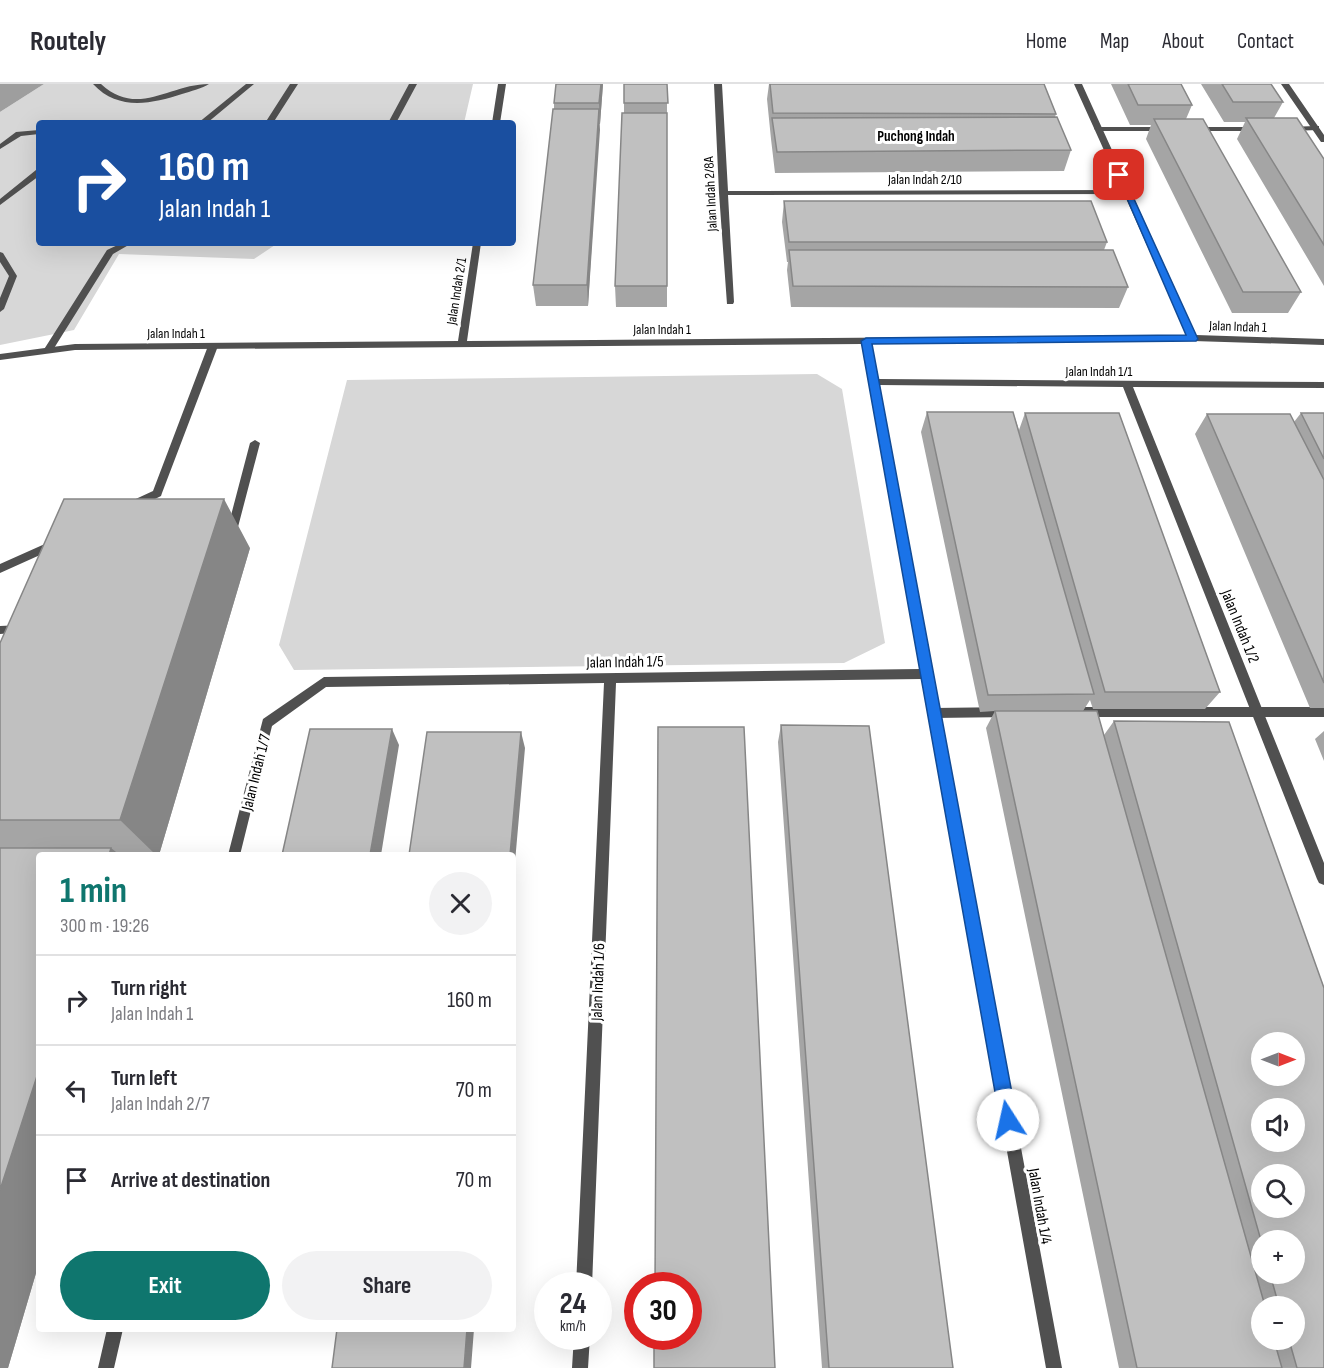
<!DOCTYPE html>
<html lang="en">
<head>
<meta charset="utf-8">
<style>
  body { margin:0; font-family:"Sofia Sans Condensed",sans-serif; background:#f2f2f3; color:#2b2b33; height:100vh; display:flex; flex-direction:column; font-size:22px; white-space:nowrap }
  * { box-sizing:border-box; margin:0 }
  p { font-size:20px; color:#7c7c81 }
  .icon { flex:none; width:33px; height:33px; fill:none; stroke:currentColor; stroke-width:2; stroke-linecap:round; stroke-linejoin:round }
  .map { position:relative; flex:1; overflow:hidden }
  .details { position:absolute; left:36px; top:768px; width:480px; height:480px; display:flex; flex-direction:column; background:#fff; border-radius:6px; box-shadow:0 6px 24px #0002 }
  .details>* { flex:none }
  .top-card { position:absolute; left:36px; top:36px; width:480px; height:126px; border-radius:6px; box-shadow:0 6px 24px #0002; background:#1a4fa0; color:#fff; overflow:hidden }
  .needle { width:39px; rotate:90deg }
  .controls { position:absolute; left:1251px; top:948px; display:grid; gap:12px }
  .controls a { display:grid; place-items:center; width:54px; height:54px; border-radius:50%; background:#fff; box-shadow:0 6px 24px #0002; font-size:30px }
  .speed { position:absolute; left:534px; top:1188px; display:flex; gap:12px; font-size:30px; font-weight:700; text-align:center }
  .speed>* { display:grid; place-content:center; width:78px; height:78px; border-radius:50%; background:#fff; box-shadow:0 6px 24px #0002; line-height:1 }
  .speed small { font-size:15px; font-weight:400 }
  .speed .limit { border:9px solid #d22; background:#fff; color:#111 }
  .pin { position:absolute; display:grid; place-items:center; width:51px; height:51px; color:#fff; margin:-26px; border-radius:12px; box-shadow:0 3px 9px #0006 }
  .me { position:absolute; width:66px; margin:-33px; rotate:350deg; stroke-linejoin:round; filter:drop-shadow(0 0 4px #0008) }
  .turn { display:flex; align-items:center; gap:21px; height:126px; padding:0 24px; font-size:27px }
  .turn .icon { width:78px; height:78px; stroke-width:2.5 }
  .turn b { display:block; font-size:42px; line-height:51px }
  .round { display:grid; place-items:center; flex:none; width:63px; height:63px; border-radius:32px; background:#f2f2f3 }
  .summary { display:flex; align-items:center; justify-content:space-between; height:102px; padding:0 24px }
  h1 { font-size:36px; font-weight:700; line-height:45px; color:#0f766e }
  .primary-button { display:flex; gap:12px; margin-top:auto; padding:12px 24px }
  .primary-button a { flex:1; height:69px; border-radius:36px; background:#0f766e; color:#fff; font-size:24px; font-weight:700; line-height:69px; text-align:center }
  .primary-button a+a { background:#f2f2f3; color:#2b2b33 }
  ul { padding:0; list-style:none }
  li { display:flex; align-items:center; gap:18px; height:90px; padding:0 24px; border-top:2px solid #e1e1e2 }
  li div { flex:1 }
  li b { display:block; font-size:22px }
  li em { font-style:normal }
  header { display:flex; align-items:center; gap:36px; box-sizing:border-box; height:84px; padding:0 30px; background:#fff; border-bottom:2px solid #e1e1e2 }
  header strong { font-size:28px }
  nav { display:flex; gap:33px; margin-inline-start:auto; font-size:21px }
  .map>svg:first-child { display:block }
  .green { fill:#d7d7d7 }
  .water { fill:#9e9e9e }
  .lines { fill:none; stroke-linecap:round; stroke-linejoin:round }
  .service { fill:#505050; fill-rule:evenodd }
  .minor { fill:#505050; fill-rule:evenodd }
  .wall { fill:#a5a5a5; fill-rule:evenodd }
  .shaded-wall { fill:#868686 }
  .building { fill:#c0c0c0; stroke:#868686; stroke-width:1.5; fill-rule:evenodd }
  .route { fill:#1a73e8; stroke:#114b97; stroke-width:1.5 }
  .labels { text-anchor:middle; stroke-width:6; stroke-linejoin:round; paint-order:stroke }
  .far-street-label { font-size:14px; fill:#000; stroke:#fff }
  .far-neighbourhood-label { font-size:15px; font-weight:bold; fill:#000; stroke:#fff }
  .street-label { font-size:16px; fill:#000; stroke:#fff }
</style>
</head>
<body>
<header>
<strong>Routely</strong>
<nav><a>Home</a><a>Map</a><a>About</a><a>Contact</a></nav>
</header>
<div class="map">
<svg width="1324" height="1284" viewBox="0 0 1324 1284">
  <rect width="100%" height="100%" fill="#fff"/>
  <path class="green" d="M44 0H473L464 39H39V159H278L254 175 119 170 74 246 0 261V28Z
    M817 290 842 305 885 559 844 579 294 586 279 561 347 296Z"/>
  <path class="water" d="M0 0H44L0 28Z"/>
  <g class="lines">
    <path class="service" d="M93 0H101C138 34 169 0 209 0 201 5 191 7 182 10 151 20 118 27 93 0Z
      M246 0H254L207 39H198Z
      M290 0H298L273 39H265Z
      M409 0H417L396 39H388Z
      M1316 42H1319V46L1288 47 1284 45 1288 43Z
      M1095 43H1166L1170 45 1166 47H1098L1094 45Z
      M1189 43H1256L1260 45 1256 47H1192L1188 45Z
      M39 46V50L21 52 0 65V60L16 48Z
      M36 86H39V92L0 121V115Z
      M83 159H91V160L87 162Z
      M122 159H132L113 170 51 269H45L43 267 107 166Z
      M0 168 3 169 17 192 4 225 0 228V214L9 192 0 178Z
      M213 259 218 262 162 409 161 412 135 425H127L126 422 127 419 153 407 208 262Z
      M255 356 260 359 238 443 233 447 221 446 220 443 221 440 229 439 250 359Z
      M56 455 61 459 60 462 0 489V480Z
      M21 541 27 545 25 548 0 550V542Z
      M1011 623 1015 624 1017 628 1015 632 1011 633 934 634 930 633 928 629 930 625 934 624Z
      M1082 623H1324V633H1082L1078 632 1076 628 1078 624Z"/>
    <path class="minor" d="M498 0H506L500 39H492Z
      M714 0H722L728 107 1122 106 1074 0H1082L1196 251 1324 255V261L1193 257 871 259 878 295 1324 298V304L1133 303 1324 779V801L1319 799 1317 795 1123 303 879 301 1062 1284H1046L922 595 616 599 592 1202H576L604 599 326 603 272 642 240 771H228L263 635 324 593 920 585 862 260 75 266 0 276V270L75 260 458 257 473 159H481L467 257 1187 251 1124 110 728 111 734 218 733 220H727L719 109Z
      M1281 0H1289L1324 51V58H1321Z
      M107 1245H123L114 1284H98Z
      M574 1252H590L588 1284H572Z"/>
  </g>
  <path class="wall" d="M603 0 600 40H599L588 222H536L533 201 554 25V19Z
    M667 0V223H616L615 202 624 29V19Z
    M769 0H1044L1056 30 1055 33 1071 66 1064 87 775 89 771 55 767 15Z
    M1111 0H1181L1192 21 1186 35 1301 208 1288 229H1232L1146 55 1151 41H1130Z
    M1201 0H1271L1283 18 1274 34 1324 75V202L1237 55 1245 38H1224Z
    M784 117 1107 158 1104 166 1128 203 1119 224 791 223 787 186 788 178H787L782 138Z
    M927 328H1013L1019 346 1025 329H1119L1220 608 1205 625H1093L1090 616 1083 627H1028H1097L1104 651 1114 637 1229 638 1324 904V1284H1119L986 644 995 627 980 628 921 348ZM1262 958H1294V992H1262ZM1262 1024H1294V1058H1262ZM1262 1090H1294V1124H1262ZM1262 1156H1294V1190H1262ZM1262 1222H1294V1256H1262Z
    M1301 329H1324V624H1310L1195 350 1207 330 1294 338Z
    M250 464 159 771H39V1179L8 1284H0V559Z
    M781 641 953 1284H822L778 658Z
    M1324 647V677L1315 655Z"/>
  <path class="shaded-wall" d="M601 0H603L600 40 599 19Z
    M599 25 600 46 588 222 587 201Z
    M224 415 250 464 159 771H156L120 736Z
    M392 645 399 661 381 771H370Z
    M521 648 525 664 513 801V771H510Z
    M111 764 120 771H109Z
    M39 986V1179L8 1284H0V1106Z
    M467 1245H474L471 1284H464Z"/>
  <path class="building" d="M556 0H601L599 19H554Z
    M624 0H667L668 19H624Z
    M770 0H1044L1056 30 773 29Z
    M1128 0H1181L1192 21H1138Z
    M1222 0H1271L1283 18H1233Z
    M553 25H599L587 201H533Z
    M622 29H667V202H615Z
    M1057 33 1071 66 777 68 772 34Z
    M1246 34H1297L1324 75V161Z
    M1154 35H1203L1301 208H1243Z
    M784 117H1091L1107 158H789Z
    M789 166H1113L1128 203 793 202Z
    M927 328H1013L1094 610 988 611Z
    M1025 329H1119L1220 608H1105Z
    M1301 329H1324V375Z
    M1207 330H1290L1324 396V599Z
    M64 415H224L120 736H0V559Z
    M995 627H1097L1265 1222H1262V1256H1274L1282 1284H1137Z
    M1114 637 1229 638 1324 904V1284H1297L1289 1256H1294V1222H1279L1270 1190H1294V1156H1262V1160ZM1262 958H1294V992H1262ZM1262 1024H1294V1058H1262ZM1262 1090H1294V1124H1262Z
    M781 641 869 642 953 1284H829Z
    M658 643H744L775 1284H654V1252H688V1202H655Z
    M310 645H392L370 771H282Z
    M427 648H521L510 771H409Z
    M0 764H111L109 771H39V986L0 1106Z
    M337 1245H467L464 1284H332Z"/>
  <path class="route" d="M1116 89 1123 91 1198 255 1196 257 872 260 1017 1036 1014 1042 1008 1044 1002 1042 1000 1036 861 257 866 254 1186 251Z"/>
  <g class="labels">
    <g class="far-street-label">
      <text x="925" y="100">Jalan Indah 2/10</text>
      <text transform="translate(710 110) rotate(-93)" y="5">Jalan Indah 2/8A</text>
      <text transform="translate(456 207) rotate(-81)" y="5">Jalan Indah 2/1</text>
      <text transform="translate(1238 242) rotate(2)" y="5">Jalan Indah 1</text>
      <text x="662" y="250">Jalan Indah 1</text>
      <text x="176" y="254">Jalan Indah 1</text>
      <text x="1099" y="292">Jalan Indah 1/1</text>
    </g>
    <g class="far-neighbourhood-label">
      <text x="916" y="57">Puchong Indah</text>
    </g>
    <g class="street-label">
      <text transform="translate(1241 542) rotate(68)" y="6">Jalan Indah 1/2</text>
      <text transform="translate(625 577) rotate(-1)" y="6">Jalan Indah 1/5</text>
      <text transform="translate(255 688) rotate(-76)" y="6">Jalan Indah 1/7</text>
      <text transform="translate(597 898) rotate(-88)" y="6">Jalan Indah 1/6</text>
      <text transform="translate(1041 1122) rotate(80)" y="6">Jalan Indah 1/4</text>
    </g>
  </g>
</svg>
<div class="controls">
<a><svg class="needle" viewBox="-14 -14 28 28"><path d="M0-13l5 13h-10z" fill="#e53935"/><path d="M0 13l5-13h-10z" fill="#7c7c81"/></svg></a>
<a><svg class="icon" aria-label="sound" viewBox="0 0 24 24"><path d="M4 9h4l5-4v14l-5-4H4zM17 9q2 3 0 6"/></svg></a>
<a><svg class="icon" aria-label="search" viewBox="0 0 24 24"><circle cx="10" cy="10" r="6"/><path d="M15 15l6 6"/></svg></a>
<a>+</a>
<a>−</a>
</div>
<div class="speed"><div>24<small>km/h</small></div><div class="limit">30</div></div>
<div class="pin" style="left:1119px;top:91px;background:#d93025"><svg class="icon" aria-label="arrive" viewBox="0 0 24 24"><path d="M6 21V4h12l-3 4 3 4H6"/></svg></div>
<svg class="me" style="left:1008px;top:1036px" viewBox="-20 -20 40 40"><circle r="19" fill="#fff"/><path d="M0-13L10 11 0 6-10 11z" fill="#1a73e8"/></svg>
<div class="top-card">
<div class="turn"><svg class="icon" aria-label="right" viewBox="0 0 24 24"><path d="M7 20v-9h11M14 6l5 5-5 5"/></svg><div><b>160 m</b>Jalan Indah 1</div></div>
</div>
<section class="details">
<div class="summary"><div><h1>1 min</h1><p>300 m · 19:26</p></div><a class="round"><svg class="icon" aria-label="close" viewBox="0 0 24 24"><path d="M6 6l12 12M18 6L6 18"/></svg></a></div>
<ul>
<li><svg class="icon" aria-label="right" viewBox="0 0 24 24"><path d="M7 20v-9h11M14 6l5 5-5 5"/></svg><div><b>Turn right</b><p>Jalan Indah 1</p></div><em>160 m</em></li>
<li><svg class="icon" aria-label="left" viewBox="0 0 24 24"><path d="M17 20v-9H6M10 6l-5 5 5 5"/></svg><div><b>Turn left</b><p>Jalan Indah 2/7</p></div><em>70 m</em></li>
<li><svg class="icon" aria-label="arrive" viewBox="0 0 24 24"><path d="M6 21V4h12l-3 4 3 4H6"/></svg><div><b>Arrive at destination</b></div><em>70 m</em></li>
</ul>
<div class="primary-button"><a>Exit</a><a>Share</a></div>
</section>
</div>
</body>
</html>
